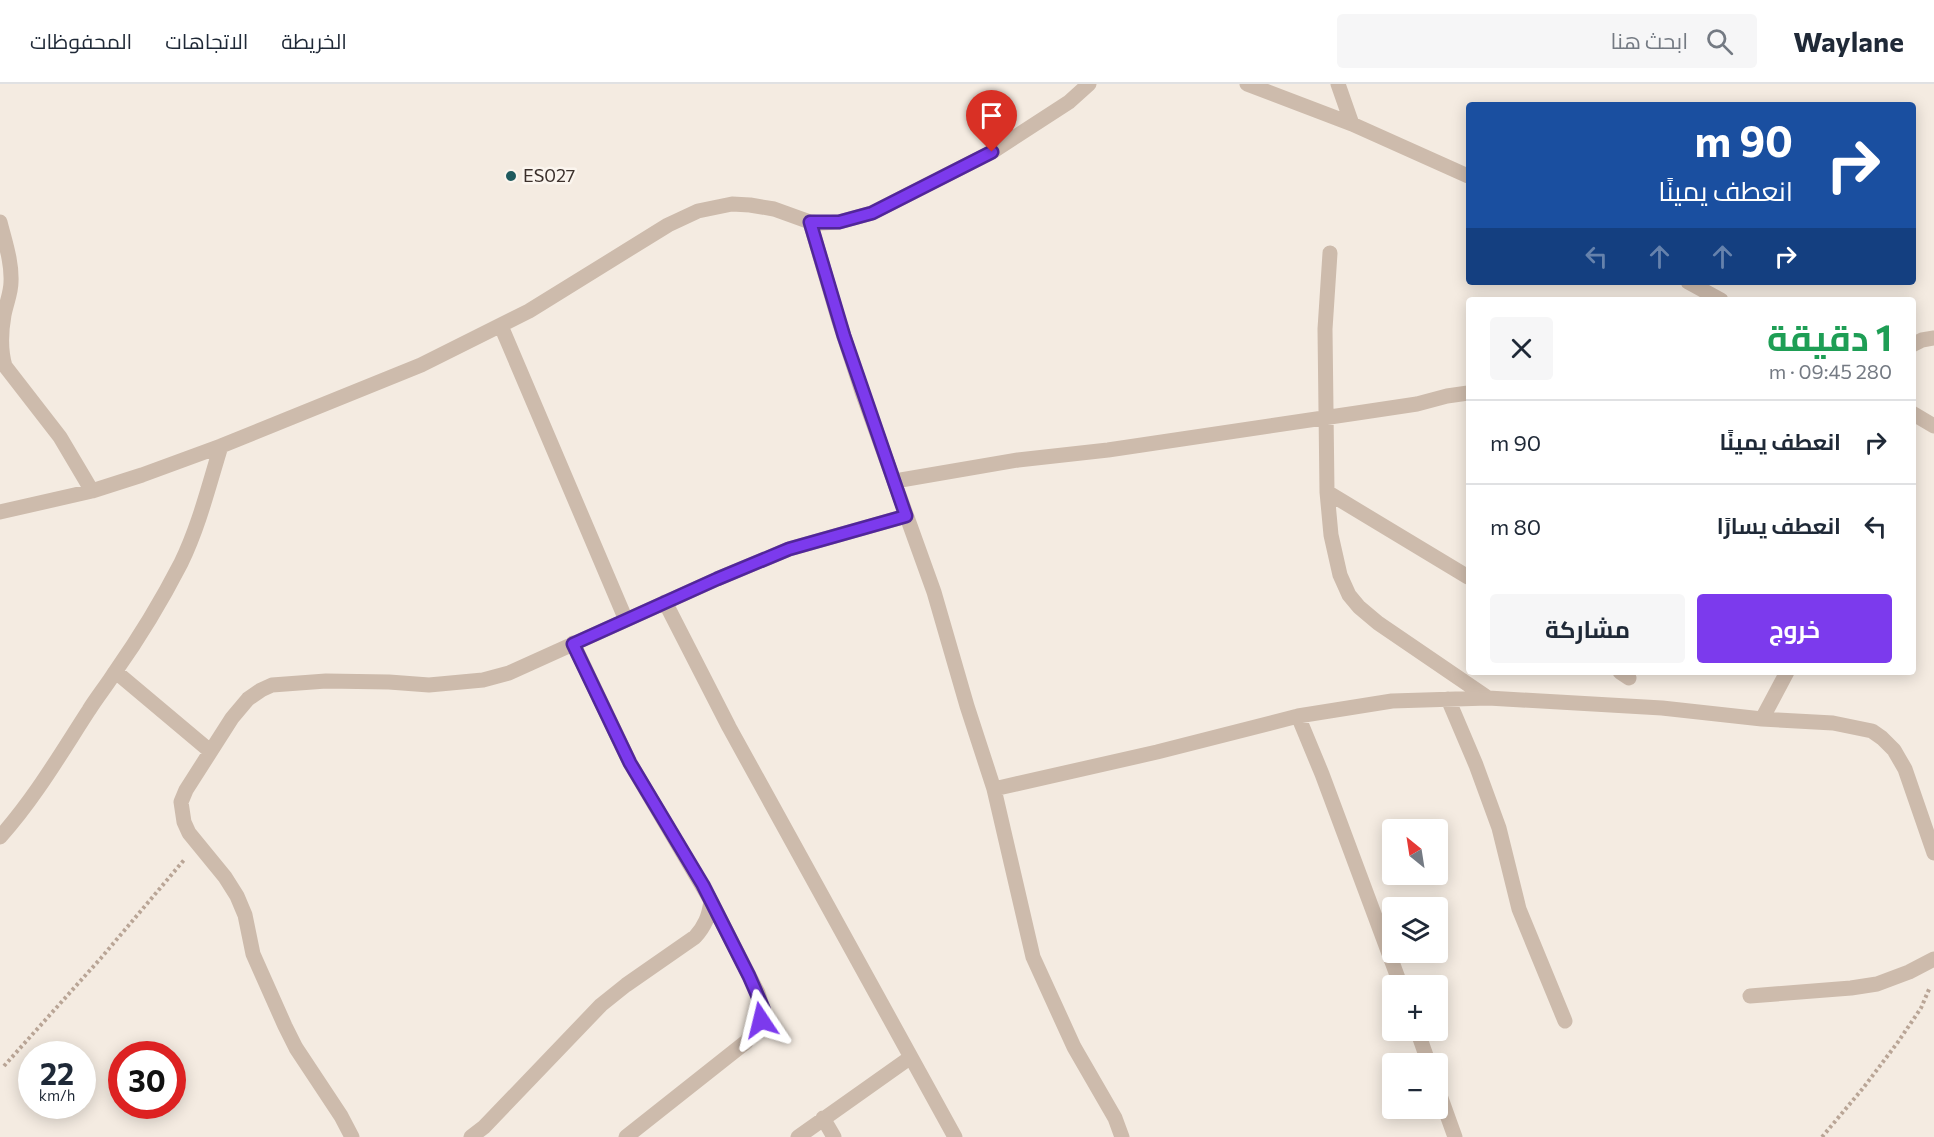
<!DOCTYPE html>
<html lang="ar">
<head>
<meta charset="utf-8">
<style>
  body { margin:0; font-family:Commissioner,Cairo,sans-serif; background:#f6f6f7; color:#1f2937; direction:rtl; height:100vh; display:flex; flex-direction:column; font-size:22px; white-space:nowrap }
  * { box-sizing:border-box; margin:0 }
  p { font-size:20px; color:#747a83 }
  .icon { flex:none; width:33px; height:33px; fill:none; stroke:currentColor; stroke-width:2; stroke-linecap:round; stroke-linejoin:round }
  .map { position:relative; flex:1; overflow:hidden; direction:ltr }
  .panel { position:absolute; left:1466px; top:213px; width:450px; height:378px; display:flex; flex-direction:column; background:#fff; border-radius:6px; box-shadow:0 3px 15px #0003; direction:rtl }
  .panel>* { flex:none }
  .guide { position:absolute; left:1466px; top:18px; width:450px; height:183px; border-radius:6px; box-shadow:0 3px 15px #0003; direction:rtl; background:#1a4fa0; color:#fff; overflow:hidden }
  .needle { width:39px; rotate:330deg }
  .tools { position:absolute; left:1382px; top:735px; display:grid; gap:12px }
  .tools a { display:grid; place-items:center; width:66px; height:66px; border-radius:6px; background:#fff; box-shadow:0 3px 15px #0003; font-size:30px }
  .speed { position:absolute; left:18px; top:957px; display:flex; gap:12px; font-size:30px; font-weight:700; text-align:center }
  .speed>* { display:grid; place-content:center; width:78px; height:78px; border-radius:50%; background:#fff; box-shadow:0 3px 15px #0003; line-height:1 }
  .speed small { font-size:15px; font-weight:400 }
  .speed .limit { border:9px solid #d22; background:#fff; color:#111 }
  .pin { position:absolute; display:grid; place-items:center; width:51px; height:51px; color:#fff; margin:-62px -26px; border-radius:50% 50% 50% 0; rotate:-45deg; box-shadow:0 0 6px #0007 }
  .pin .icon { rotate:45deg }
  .me { position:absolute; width:66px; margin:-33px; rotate:350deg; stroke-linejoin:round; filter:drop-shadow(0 0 4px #0008) }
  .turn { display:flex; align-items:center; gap:21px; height:126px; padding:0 24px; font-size:27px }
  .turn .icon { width:78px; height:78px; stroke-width:2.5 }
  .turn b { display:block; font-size:42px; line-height:51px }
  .lanes { display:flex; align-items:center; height:57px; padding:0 24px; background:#0003; justify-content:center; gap:30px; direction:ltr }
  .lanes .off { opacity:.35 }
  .round { display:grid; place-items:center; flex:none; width:63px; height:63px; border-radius:6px; background:#f6f6f7 }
  .headline { display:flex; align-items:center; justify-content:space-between; height:102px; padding:0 24px }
  h1 { font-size:36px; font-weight:700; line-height:45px; color:#1e9e55 }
  .primary-button { display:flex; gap:12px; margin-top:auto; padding:12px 24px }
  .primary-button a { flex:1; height:69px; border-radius:6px; background:#7c3aed; color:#fff; font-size:24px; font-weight:700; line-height:69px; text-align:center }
  .primary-button a+a { background:#f6f6f7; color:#1f2937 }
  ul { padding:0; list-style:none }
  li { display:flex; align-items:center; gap:18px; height:84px; padding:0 24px; border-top:2px solid #e0e1e3 }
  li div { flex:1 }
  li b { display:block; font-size:22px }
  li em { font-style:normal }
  header { display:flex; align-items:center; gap:36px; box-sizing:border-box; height:84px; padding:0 30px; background:#fff; border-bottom:2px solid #e0e1e3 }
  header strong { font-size:28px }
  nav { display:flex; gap:33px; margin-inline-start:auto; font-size:21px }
  .search { width:420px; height:54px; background:#f6f6f7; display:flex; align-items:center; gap:15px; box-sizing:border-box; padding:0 21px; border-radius:6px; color:#747a83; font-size:22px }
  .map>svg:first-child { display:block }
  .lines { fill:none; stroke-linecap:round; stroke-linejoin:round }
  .path { stroke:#b9a596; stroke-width:4; stroke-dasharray:3 3; stroke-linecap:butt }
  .minor { stroke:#cdbbac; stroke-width:15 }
  .route-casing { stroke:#51269a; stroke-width:15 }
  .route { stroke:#7c3aed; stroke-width:10 }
  .poi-dot { fill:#1f5a5e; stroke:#fbf5ee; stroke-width:2 }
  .labels { text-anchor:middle; stroke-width:5; stroke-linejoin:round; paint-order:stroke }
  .poi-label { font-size:18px; fill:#3b302b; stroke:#fbf5ee; text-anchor:start }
</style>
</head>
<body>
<header>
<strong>Waylane</strong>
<div class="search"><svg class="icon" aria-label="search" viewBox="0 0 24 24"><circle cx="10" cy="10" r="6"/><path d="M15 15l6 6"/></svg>ابحث هنا</div>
<nav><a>الخريطة</a><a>الاتجاهات</a><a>المحفوظات</a></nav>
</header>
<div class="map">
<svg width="1934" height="1053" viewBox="0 0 1934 1053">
  <rect width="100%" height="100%" fill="#f4ebe1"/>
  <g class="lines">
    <path class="path" d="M4 982 101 874 184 776
      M1822 1053 1864 1003 1898 958 1921 924 1930 903"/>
    <path class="minor" d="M1247 0 1352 40 1468 92
      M1338 0 1352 40
      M0 138C5 158 12 178 11 198 11 209 6 220 4 231 1 248 0 265 5 282L60 353 92 407
      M810 138 838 234 862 308 934 508 967 622 994 705 1033 873 1074 963 1115 1034 1122 1053
      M1330 169 1325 245 1327 408 1331 451 1340 491 1349 511 1359 523 1378 539 1488 614
      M1688 198 1721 216
      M501 242 626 536
      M1912 261 1922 256 1934 254
      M1912 329 1934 342
      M895 397 1018 376 1108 366 1357 329 1417 320 1447 312 1468 309
      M1327 408 1468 493
      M0 428 92 407 142 391 221 362 421 281 529 227 668 141 698 127 732 120 750 121 774 125 810 138 821 139 839 138 872 129 992 68 1069 18 1089 0
      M665 518 729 643 955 1053
      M116 588 210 667
      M1620 588 1629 594
      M1448 615 1476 681 1499 744 1519 825 1565 937
      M1298 632 1322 690 1401 902
      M1762 635 1787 588
      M994 705 1157 668 1298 632 1392 617 1488 614 1662 624 1762 635 1833 639 1872 647 1882 654 1894 666 1905 685 1934 769
      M0 753C35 714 61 669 89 626 97 613 107 601 115 588 139 554 162 516 181 479 199 442 209 401 221 362
      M1750 912 1851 904 1877 900 1909 888 1934 875
      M1417 946 1429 980
      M1437 1003 1455 1053
      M823 1034 834 1053
      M352 1053 341 1032 296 964 285 942 253 870 245 831 237 812 225 793 189 749 184 738 181 718 186 706 232 634 248 615 261 606 272 601 326 597 389 598 429 601 483 596 509 589 717 495 789 465 906 432
      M471 1053 484 1043 601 921 626 901 695 853C705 842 709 832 711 817L630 679 573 559
      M626 1053 746 958 761 936 763 925 758 909 711 817
      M798 1053 911 973"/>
  </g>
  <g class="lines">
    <defs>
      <path id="route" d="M761 936 763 924 749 892 703 801 630 679 573 560 717 495 789 465 906 432 844 252 810 138H839L872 129 992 68"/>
    </defs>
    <use href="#route" class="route-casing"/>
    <use href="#route" class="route"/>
  </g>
  <circle class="poi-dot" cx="511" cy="92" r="6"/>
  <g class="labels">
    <g class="poi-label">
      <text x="523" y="98">ES027</text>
    </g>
  </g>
</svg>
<div class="tools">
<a><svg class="needle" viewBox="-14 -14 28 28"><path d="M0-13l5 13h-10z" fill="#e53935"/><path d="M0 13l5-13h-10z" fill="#747a83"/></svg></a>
<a><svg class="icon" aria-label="layers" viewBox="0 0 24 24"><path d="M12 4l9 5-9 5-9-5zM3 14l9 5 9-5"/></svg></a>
<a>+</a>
<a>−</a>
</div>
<div class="speed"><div>22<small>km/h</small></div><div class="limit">30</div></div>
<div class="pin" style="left:992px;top:68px;background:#d93025"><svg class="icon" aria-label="arrive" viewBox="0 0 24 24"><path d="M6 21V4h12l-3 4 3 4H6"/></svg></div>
<svg class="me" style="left:761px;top:936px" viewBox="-20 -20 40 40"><path d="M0-17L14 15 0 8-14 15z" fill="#7c3aed" stroke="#fff" stroke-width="4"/></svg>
<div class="guide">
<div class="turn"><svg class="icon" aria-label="right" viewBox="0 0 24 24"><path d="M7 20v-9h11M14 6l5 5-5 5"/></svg><div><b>90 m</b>انعطف يمينًا</div></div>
<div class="lanes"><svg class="icon off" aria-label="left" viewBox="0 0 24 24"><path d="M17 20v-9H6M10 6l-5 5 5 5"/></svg><svg class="icon off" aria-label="ahead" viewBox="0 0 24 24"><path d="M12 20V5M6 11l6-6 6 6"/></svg><svg class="icon off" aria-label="ahead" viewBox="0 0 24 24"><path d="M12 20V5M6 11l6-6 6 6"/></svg><svg class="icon" aria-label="right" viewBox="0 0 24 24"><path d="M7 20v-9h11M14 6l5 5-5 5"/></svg></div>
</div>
<section class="panel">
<div class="headline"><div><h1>1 دقيقة</h1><p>280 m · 09:45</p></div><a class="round"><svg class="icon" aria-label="close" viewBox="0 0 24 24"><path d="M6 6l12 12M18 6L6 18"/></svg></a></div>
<ul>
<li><svg class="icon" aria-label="right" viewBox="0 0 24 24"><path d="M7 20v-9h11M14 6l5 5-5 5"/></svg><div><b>انعطف يمينًا</b></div><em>90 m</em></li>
<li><svg class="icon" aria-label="left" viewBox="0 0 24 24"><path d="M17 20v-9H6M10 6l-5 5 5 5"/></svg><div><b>انعطف يسارًا</b></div><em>80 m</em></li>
</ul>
<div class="primary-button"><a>خروج</a><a>مشاركة</a></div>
</section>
</div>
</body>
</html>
